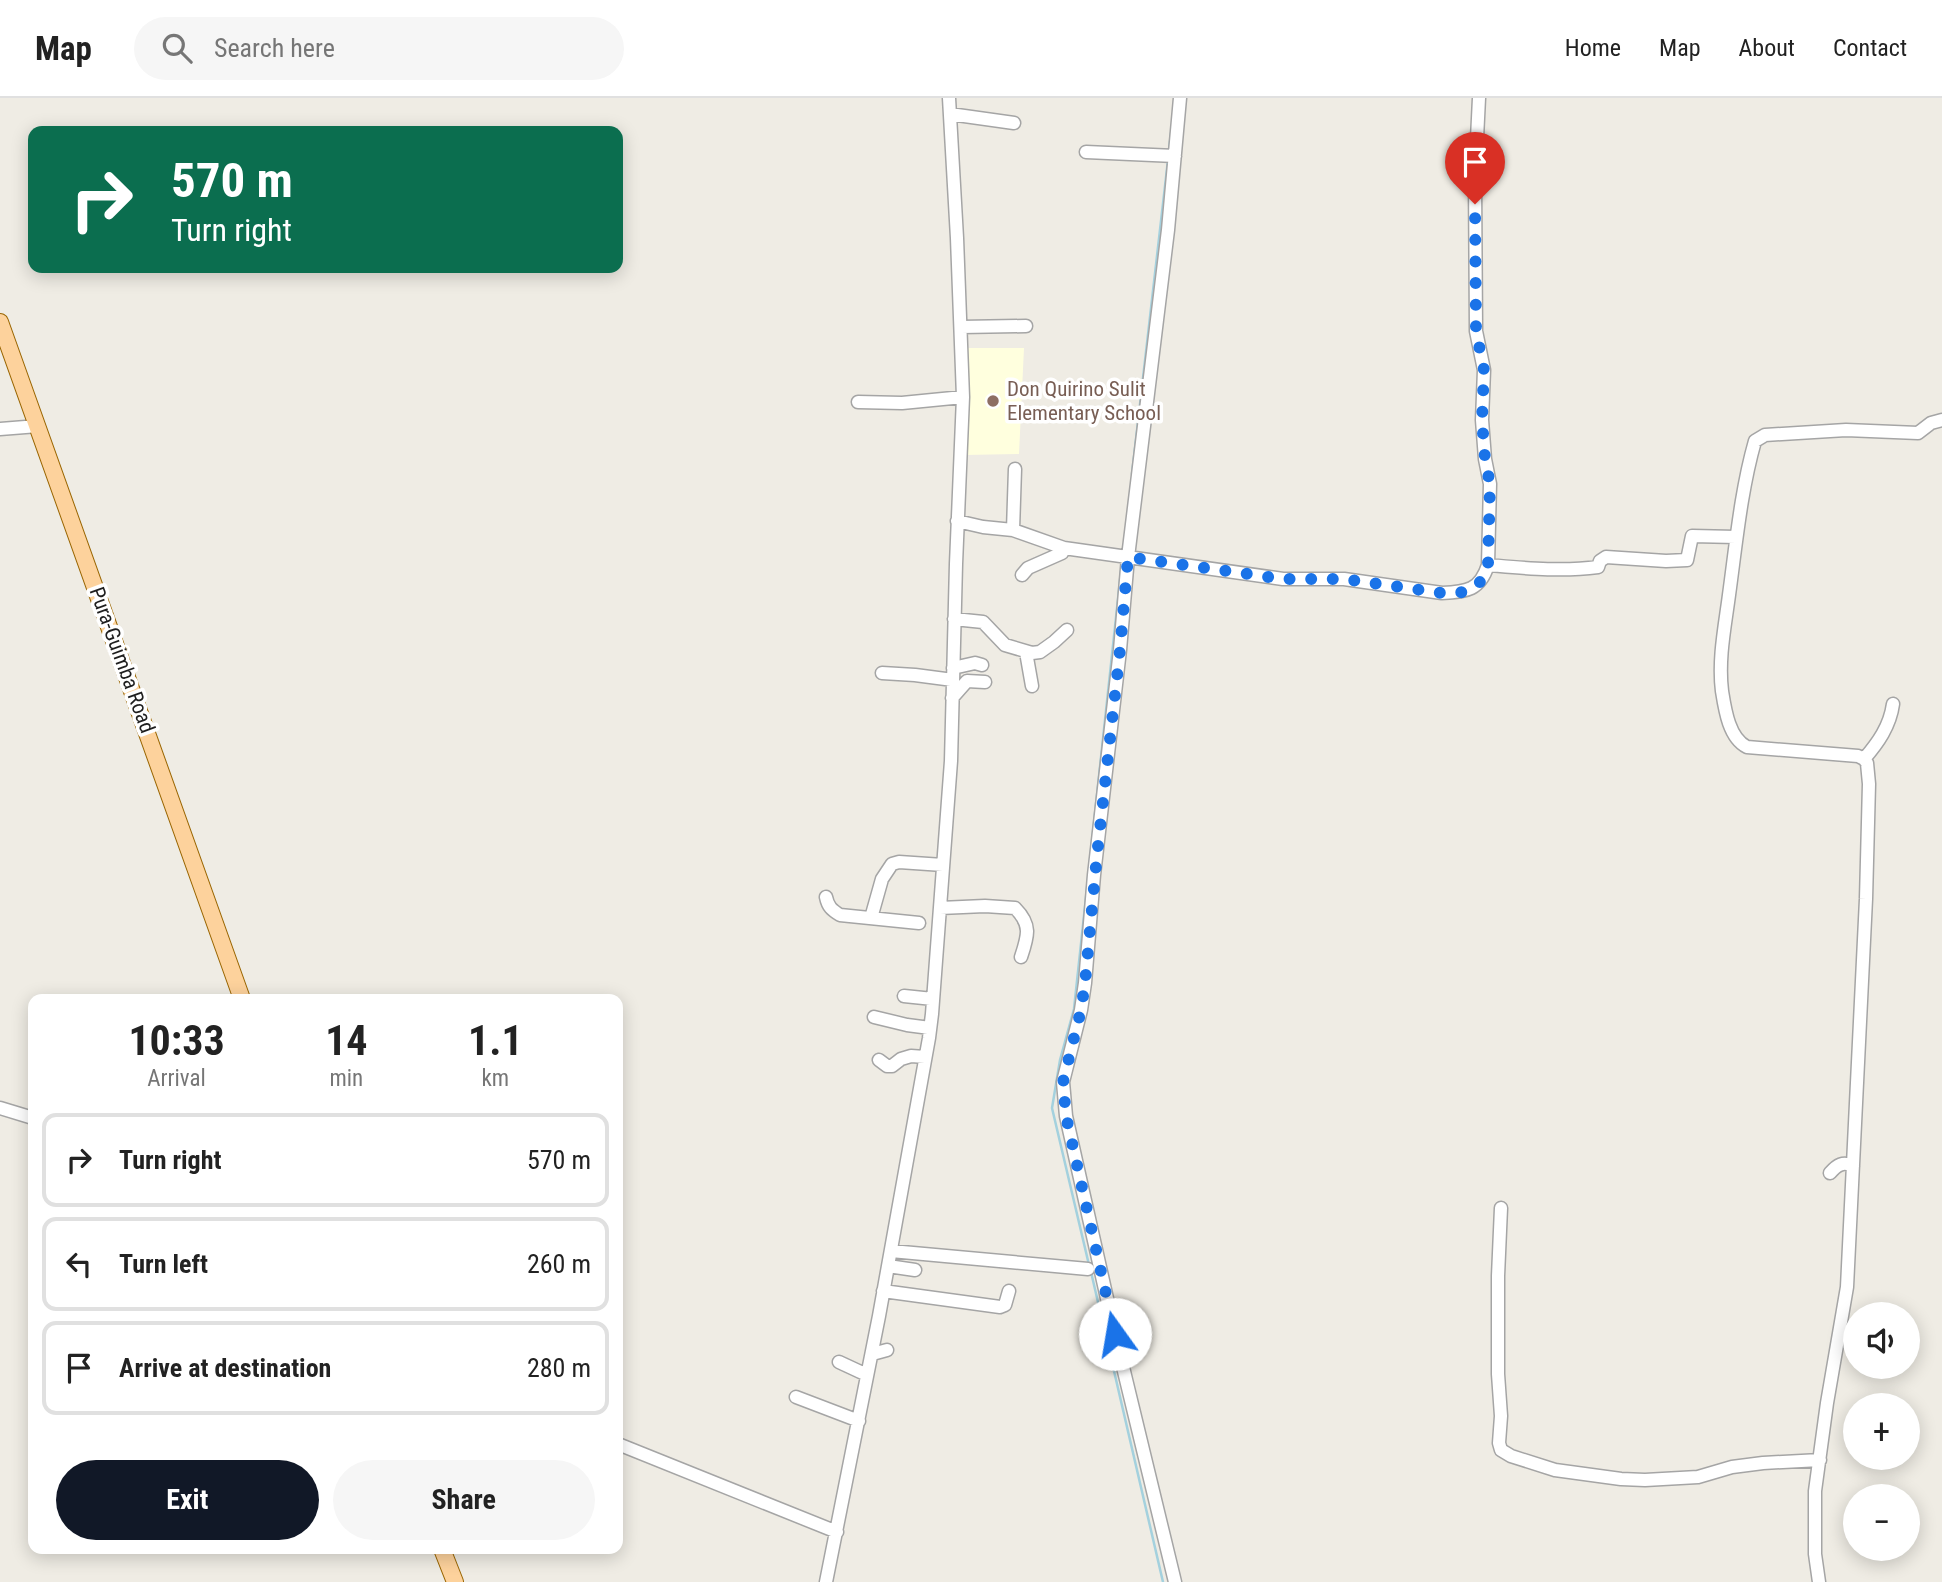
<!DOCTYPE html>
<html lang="en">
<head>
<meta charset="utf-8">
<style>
  body { margin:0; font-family:"Roboto Condensed",sans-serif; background:#f6f6f6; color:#222; height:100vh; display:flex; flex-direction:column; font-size:26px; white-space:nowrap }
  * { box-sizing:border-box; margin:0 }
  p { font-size:23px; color:#767676 }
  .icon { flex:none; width:38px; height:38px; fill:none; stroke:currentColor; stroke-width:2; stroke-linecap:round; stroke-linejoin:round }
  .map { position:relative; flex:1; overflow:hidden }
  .panel { position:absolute; left:28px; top:896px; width:595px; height:560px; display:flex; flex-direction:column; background:#fff; border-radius:14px; box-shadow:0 4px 18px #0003 }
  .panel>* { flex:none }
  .guide { position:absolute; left:28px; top:28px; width:595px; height:147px; border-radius:14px; box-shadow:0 4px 18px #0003; background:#0b6e4f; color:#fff; overflow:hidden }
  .tools { position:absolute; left:1843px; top:1204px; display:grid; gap:14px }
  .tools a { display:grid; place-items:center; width:77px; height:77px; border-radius:50%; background:#fff; box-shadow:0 4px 18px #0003; font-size:35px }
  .pin { position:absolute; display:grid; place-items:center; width:60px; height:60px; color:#fff; margin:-72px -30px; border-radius:50% 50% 50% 0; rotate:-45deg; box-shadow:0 0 7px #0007 }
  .pin .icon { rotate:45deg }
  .me { position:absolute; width:77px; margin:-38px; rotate:347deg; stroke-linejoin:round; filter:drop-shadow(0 0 5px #0008) }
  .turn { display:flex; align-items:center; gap:24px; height:147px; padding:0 28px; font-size:32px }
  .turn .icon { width:91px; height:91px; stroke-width:2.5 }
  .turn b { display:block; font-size:49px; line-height:60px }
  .eta { display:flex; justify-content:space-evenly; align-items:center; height:119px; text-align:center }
  .eta b { font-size:42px; font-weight:700; line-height:49px }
  .primary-button { display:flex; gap:14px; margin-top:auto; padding:14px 28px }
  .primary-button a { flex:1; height:80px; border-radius:42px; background:#111827; color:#fff; font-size:28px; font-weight:700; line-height:80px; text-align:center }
  .primary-button a+a { background:#f6f6f6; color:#222 }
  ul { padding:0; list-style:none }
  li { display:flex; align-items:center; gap:21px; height:94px; margin:0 14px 10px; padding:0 14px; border:4px solid #e0e0e0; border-radius:14px }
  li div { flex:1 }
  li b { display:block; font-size:26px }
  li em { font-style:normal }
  header { display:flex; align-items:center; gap:42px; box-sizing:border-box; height:98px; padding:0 35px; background:#fff; border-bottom:2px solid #e0e0e0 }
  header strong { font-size:33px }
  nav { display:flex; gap:38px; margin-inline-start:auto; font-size:24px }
  .search { width:490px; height:63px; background:#f6f6f6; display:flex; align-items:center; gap:18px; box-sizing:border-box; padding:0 24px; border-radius:38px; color:#767676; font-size:26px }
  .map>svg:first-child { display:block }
  .education { fill:#ffffde }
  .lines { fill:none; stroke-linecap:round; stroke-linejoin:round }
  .stream { stroke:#a4d1de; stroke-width:2.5 }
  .minor-casing { stroke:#a5a5a5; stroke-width:15 }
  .major-casing { stroke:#996500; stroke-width:18 }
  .minor { stroke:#fff; stroke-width:12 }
  .major { stroke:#fdd29c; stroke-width:16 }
  .route { stroke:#1a73e8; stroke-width:12; stroke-dasharray:0 21.6 }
  .education-dot { fill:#8d6e63; stroke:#fff; stroke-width:2.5 }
  .labels { text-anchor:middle; stroke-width:7; stroke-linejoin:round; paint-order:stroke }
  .education-label { font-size:21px; fill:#785e54; stroke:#fff; text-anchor:start }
  .street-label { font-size:21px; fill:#1e1e1e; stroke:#fff }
</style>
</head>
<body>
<header>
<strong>Map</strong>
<div class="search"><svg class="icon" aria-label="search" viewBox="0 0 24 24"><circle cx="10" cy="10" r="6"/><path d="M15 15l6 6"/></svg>Search here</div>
<nav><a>Home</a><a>Map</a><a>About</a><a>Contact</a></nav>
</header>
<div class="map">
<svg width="1942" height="1484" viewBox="0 0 1942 1484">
  <rect width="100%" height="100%" fill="#efece4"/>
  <path class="education" d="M966 250H1024L1019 356 964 357Z"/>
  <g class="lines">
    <path class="stream" d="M1169 52 1171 35
      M1132 376 1168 62
      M1089 1167 1052 1010 1060 962 1074 911 1121 473
      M1091 1174 1163 1484"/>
    <defs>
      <path id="minor" d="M950 16 1014 25
        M1086 54 1175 58
        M961 229 1026 228
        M858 304 902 305 963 299
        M0 331 38 328
        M957 423 983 429 1013 432 1064 450 1283 481H1344L1442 495C1467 494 1480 492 1488 467L1490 386 1485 361 1482 322 1484 272 1476 233 1475 81 1479 0
        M1013 432 1015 371
        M1488 467C1524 470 1561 474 1598 469L1600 463 1606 459 1666 463 1687 462 1692 438 1736 439
        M1022 477 1028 470 1062 455 1064 450
        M954 521 983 524 1005 547 1032 555 1040 554 1054 544 1067 532
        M1026 554 1032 588
        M953 570 975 565 982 567
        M882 575 915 577 953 582
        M952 600 967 583 985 584
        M1864 661C1878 645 1890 628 1893 606
        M826 799C828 809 832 812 840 817L919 825
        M940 810 985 808 1015 810C1032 827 1028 838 1021 859
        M871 820 882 781 892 766 899 764 943 767
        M904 898 933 901
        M874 919 907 927 930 930
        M879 962 887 968H892L901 961 911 958 925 959
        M0 1010 33 1020
        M1830 1075C1837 1067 1843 1063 1853 1068
        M1501 1110 1498 1178V1276L1501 1318 1499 1345 1501 1352 1511 1358 1555 1372 1621 1381 1645 1382 1698 1379 1732 1369 1763 1365 1820 1362
        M891 1153 1088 1171
        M888 1168 915 1172
        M883 1193 1000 1209 1005 1207 1009 1193
        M872 1255H876L887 1252
        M839 1264 867 1277
        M796 1299 859 1323
        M618 1346 837 1434
        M826 1484 879 1218 929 940 932 916 951 663 956 466 963 299 957 140 949 0
        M1175 1484 1115 1236 1066 1018 1063 984 1081 912 1085 885 1094 777 1120 552 1128 459 1168 132 1180 0
        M1819 1484 1815 1456V1393L1827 1305 1847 1189 1866 801 1869 686 1867 665 1864 661 1858 658 1747 649C1729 640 1725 612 1722 593 1718 561 1725 528 1729 497 1736 446 1741 392 1755 343L1765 337 1846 332 1918 335 1931 325 1942 322"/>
      <path id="major" d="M0 224 242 901
        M442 1451 455 1484"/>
    </defs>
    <use href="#minor" class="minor-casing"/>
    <use href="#major" class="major-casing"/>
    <use href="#minor" class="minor"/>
    <use href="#major" class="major"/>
  </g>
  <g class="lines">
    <path class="route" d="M1115 1236 1066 1018 1063 984 1081 912 1085 885 1097 757 1120 552 1128 459 1283 481H1344L1442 495H1458L1470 492 1480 484 1488 467 1490 386 1485 361 1482 322 1484 272 1476 233 1475 106"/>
  </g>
  <circle class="education-dot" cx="993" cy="303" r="7"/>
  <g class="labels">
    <g class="education-label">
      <text x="1007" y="298">Don Quirino Sulit<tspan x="1007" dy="24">Elementary School</tspan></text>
    </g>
    <g class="street-label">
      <text transform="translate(122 562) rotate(70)" y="7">Pura-Guimba Road</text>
    </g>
  </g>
</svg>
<div class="tools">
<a><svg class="icon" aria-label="sound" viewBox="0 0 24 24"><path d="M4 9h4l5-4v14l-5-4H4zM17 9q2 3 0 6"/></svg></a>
<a>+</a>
<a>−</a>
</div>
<div class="pin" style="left:1475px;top:106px;background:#d93025"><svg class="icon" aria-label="arrive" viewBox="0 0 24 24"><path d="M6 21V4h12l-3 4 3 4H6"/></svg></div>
<svg class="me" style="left:1115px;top:1236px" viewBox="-20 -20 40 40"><circle r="19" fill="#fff"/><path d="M0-13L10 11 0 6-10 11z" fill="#1a73e8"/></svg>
<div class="guide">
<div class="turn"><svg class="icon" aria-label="right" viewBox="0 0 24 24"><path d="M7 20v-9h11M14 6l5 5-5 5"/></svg><div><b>570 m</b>Turn right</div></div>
</div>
<section class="panel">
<div class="eta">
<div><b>10:33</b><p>Arrival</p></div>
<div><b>14</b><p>min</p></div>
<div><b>1.1</b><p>km</p></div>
</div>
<ul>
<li><svg class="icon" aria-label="right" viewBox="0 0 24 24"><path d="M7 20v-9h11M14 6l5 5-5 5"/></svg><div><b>Turn right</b></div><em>570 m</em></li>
<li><svg class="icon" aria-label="left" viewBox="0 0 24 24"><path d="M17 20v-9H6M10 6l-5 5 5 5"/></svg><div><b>Turn left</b></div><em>260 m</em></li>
<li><svg class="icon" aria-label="arrive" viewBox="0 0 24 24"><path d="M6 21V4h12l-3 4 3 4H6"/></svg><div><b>Arrive at destination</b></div><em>280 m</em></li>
</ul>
<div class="primary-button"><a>Exit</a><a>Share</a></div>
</section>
</div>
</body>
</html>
